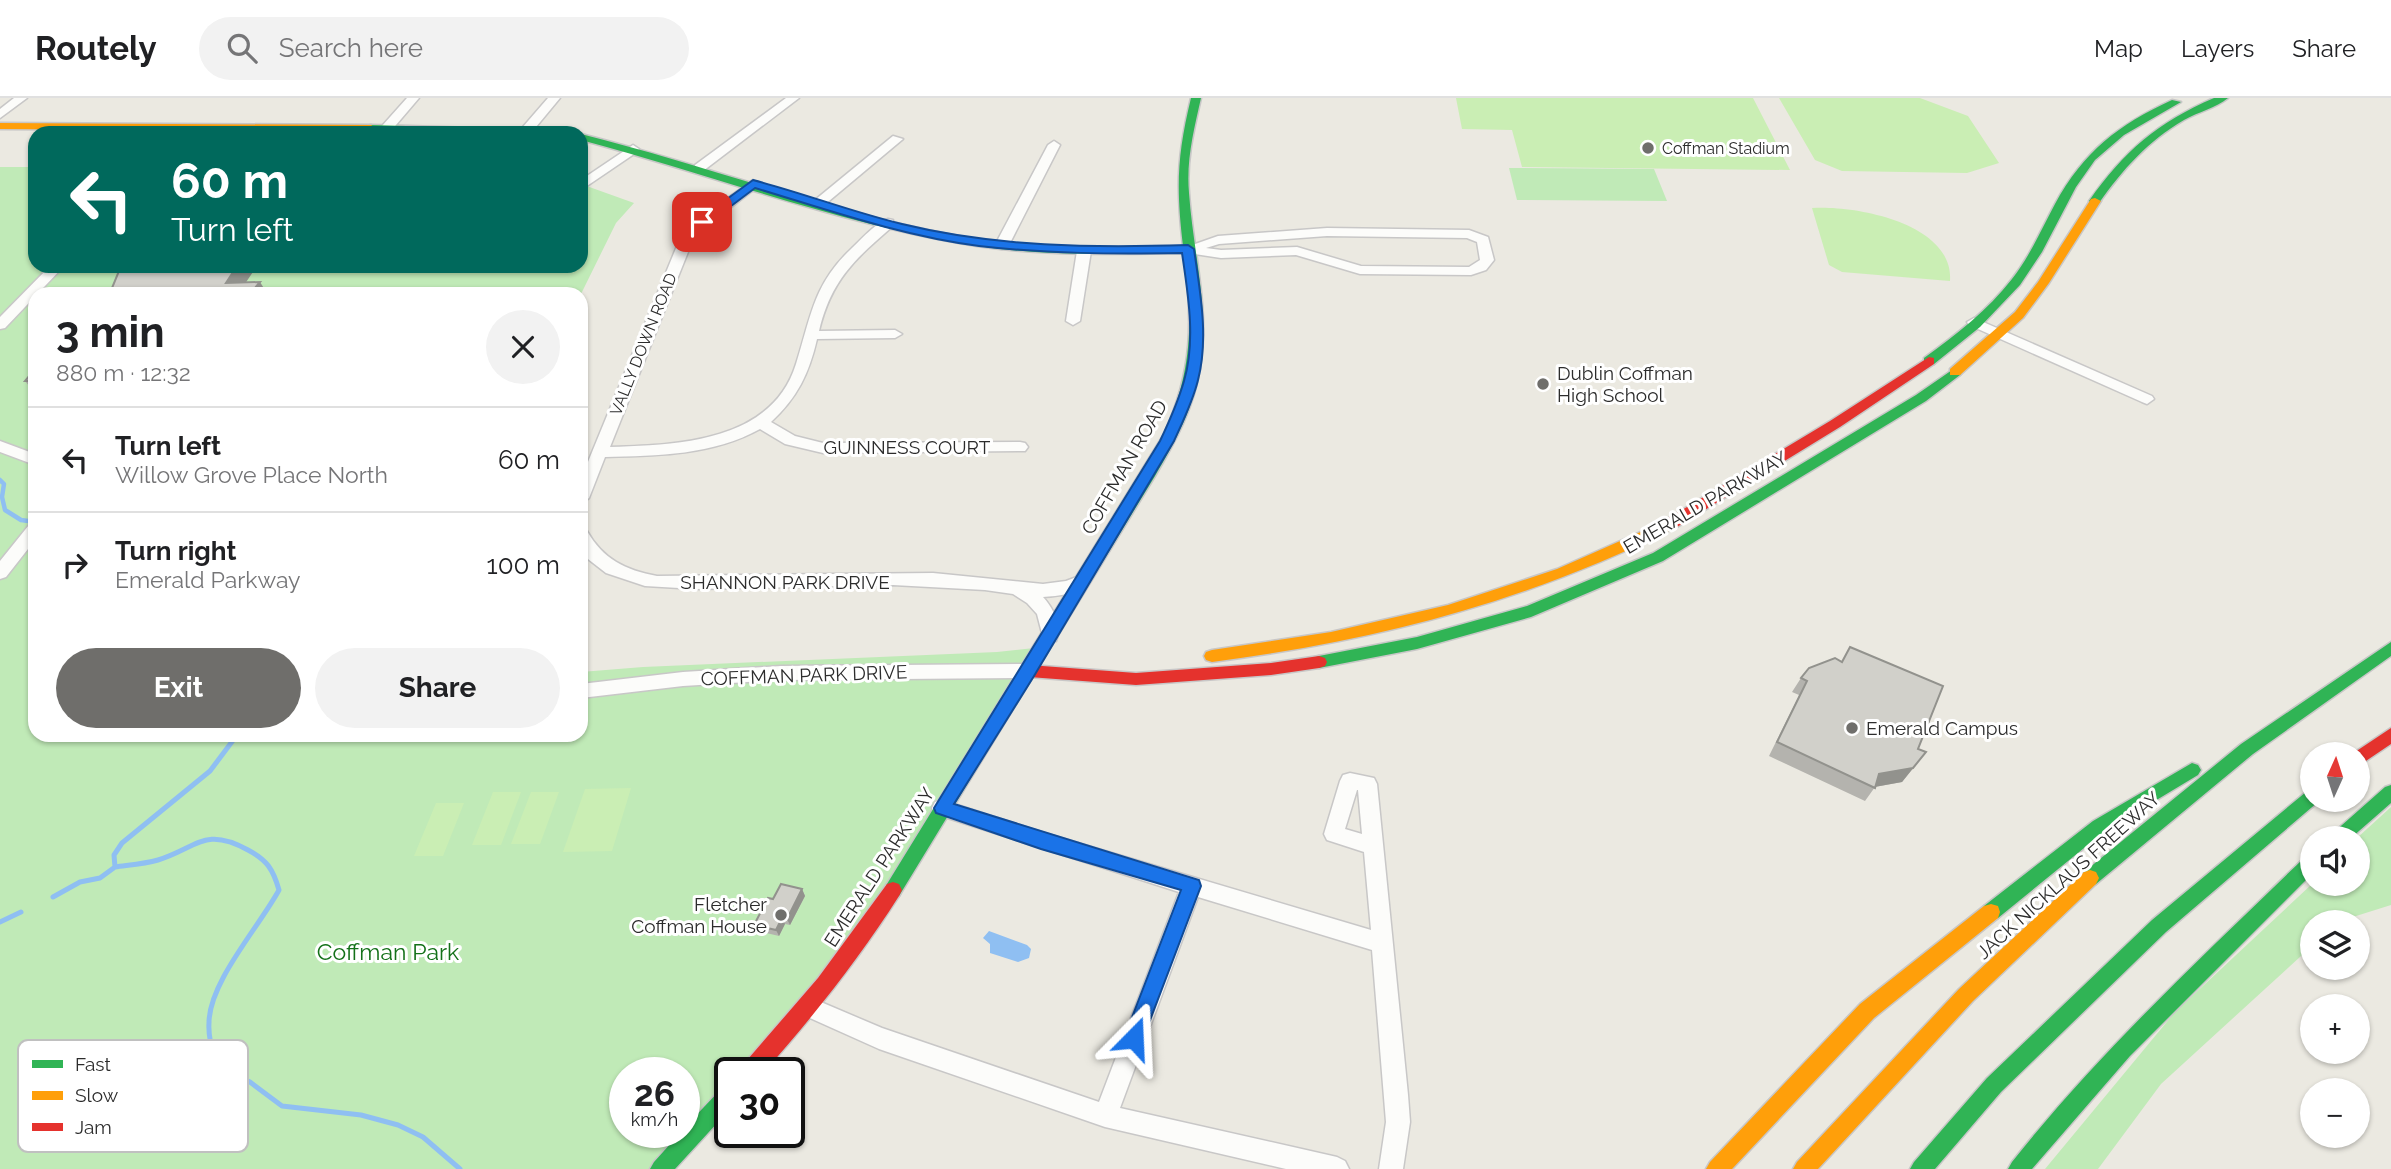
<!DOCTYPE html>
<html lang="en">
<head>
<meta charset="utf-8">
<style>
  body { margin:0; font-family:Raleway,sans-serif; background:#f2f2f2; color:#202124; height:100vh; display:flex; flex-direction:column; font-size:26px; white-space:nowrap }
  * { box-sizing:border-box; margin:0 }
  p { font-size:23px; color:#757577 }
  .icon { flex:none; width:38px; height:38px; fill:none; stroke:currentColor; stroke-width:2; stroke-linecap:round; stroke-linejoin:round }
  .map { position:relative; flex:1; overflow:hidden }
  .drawer { position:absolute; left:28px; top:189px; width:560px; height:455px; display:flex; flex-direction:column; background:#fff; border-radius:21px; box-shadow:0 2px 5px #0004 }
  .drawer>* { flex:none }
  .guide { position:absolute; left:28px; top:28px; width:560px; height:147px; border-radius:21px; box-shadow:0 2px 5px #0004; background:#00695c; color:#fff; overflow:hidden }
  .needle { width:46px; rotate:3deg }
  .fabs { position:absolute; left:2300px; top:644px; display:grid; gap:14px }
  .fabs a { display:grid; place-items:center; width:70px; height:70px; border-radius:50%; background:#fff; box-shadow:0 2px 5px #0004; font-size:35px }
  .speed { position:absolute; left:609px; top:959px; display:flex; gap:14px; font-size:35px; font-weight:700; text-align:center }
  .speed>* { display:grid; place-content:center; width:91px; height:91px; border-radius:50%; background:#fff; box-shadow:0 2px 5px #0004; line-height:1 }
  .speed small { font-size:18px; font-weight:400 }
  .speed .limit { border:4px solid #111; border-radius:10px; background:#fff; color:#111 }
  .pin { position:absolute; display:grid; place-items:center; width:60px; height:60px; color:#fff; margin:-30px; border-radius:14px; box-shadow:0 4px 10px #0006 }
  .me { position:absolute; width:77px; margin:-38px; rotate:21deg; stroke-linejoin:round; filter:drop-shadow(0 0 5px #0008) }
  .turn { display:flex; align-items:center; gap:24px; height:147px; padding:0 28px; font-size:32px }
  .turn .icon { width:91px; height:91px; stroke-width:2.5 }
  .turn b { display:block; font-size:49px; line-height:60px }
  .round { display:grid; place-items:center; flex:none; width:74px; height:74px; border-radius:37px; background:#f2f2f2 }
  .summary { display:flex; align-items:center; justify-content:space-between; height:119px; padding:0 28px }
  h1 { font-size:42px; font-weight:700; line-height:52px }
  .button { display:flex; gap:14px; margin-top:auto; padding:14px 28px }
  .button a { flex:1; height:80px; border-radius:42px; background:#6f6e6b; color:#fff; font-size:28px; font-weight:700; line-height:80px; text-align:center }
  .button a+a { background:#f2f2f2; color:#202124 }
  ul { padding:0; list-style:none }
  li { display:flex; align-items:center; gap:21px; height:105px; padding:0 28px; border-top:2px solid #e0e0e0 }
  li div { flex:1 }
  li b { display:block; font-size:26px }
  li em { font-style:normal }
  header { display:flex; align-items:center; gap:42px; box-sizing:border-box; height:98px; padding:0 35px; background:#fff; border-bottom:2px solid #e0e0e0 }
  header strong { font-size:33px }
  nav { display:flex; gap:38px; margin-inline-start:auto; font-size:24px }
  .search { width:490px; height:63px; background:#f2f2f2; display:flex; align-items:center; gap:18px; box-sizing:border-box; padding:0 24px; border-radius:38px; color:#757577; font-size:26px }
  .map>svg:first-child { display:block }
  .green { fill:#c0eab7; fill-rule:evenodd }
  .pitch { fill:#caeeb4 }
  .water { fill:#8fbff2 }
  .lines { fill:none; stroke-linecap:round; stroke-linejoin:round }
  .stream-far1 { stroke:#8fbff2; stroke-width:4.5 }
  .stream { stroke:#8fbff2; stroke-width:5 }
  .street-casing { stroke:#c8c7c7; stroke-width:3 }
  .fast-casing { stroke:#c8c7c7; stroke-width:3 }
  .slow-casing { stroke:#c8c7c7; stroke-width:3 }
  .jam-casing { stroke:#c8c7c7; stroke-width:3 }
  .street { fill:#fcfcfa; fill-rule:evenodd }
  .fast { fill:#30b455; fill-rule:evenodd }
  .slow { fill:#ff9f0a; fill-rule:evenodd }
  .jam { fill:#e5322d; fill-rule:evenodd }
  .wall { fill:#b4b3ae }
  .shaded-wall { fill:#92928d }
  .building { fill:#d1d0ca; stroke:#92928d; stroke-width:2 }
  .route { fill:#1a73e8; stroke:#114b97; stroke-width:2 }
  .poi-dot { fill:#6f6e6b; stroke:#fff; stroke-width:2.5 }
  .labels { text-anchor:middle; stroke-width:6; stroke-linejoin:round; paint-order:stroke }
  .far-poi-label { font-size:16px; fill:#2c2c2c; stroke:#fff; text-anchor:start }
  .far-street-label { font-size:16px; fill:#2c2c2c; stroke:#fff }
  .poi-label { font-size:19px; fill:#2c2c2c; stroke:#fff; text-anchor:start }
  .street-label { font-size:19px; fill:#2c2c2c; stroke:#fff }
  .near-park-label { font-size:23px; fill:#147119; stroke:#fff }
  .key { fill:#fff; stroke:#c0c0c0; stroke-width:2 }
  .key-label { font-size:19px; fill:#2c2c2c }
</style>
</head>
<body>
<header>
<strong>Routely</strong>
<div class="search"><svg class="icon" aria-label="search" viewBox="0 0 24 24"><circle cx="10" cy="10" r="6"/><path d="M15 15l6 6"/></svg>Search here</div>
<nav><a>Map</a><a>Layers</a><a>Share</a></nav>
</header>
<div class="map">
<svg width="2391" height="1071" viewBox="0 0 2391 1071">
  <rect width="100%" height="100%" fill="#ebe9e1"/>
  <path class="green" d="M0 69H35V168H581V86L634 105 616 125 581 196H35V637H581V574L643 569 997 554 1043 549 942 710 749 975H730V996L661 1071H0ZM625 975H684V1034H625Z
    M1509 70 1654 71 1667 103 1517 102Z
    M2391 709V807L2337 824H2312V848L2161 986 2098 1071H2045L2175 914 2312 786H2357V740Z"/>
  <path class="pitch" d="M1456 0H1753L1790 72 1522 69 1512 32 1462 31Z
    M1779 0H1920L1968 18 1999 65 1967 75 1842 73 1815 62Z
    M1812 110C1855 107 1954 125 1950 183L1842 174 1829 167Z
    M631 690 612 753 563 754 585 691Z
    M493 694H521L501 747H472Z
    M531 694H559L540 746H511Z
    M436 705H464L443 758H414Z"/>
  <path class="water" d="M989 833 1027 847 1031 851 1029 860 1018 864 990 855V846L983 840Z"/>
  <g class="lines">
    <path class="stream-far1" d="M0 382 4 386 2 399 5 412 21 422 35 424"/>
    <path class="stream" d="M237 637 210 673 122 745 114 757 115 769C129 767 144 766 158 762 197 750 204 728 248 752 267 762 273 771 279 792 259 829 209 884 209 925 208 940 213 954 217 968L250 984 282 1008 361 1017 398 1027 423 1039 460 1071
      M53 799 80 784 100 780 115 769
      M0 824 21 814"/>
    <defs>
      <path id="street" d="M14 0H27L0 20V11Z
        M407 0H419L390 34H382V28Z
        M548 0H560L531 35H521L522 30Z
        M786 0H799L703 73H695V67Z
        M893 38 903 41 823 108H815V102Z
        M1054 43 1060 47 1009 147 1002 151 997 150 995 147 1048 47Z
        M633 47 639 51 637 54 581 92V82Z
        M753 82 759 86 757 89 707 128 692 144 610 349C678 347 772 344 796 266 811 219 813 187 851 151 861 142 875 125 888 121L893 122V128C855 161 831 182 819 233L895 232 902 236 895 240 817 241C809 276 797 300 771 324L795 338 823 345 1020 344 1025 345 1028 349 1025 353 823 355 785 346 760 331C713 357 658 358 605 359L589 400 581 406V381L679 143 697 122Z
        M1327 130 1469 132 1488 139 1494 162 1486 172 1471 177 1360 176 1296 157 1221 160 1188 155 1181 151 1218 138ZM1327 138 1467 140 1477 144 1480 162 1469 169 1361 168 1297 149 1221 152 1206 150 1219 146Z
        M1084 149 1091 153 1080 223 1073 227 1066 223 1077 153Z
        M50 168H64L5 230 0 231V219Z
        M1974 220 2152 298 2154 301 2147 306 2142 304 1969 227 1967 224Z
        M0 343 35 356V367L0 354Z
        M35 425V442L6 479 0 481V463L29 427Z
        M581 431 587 433C603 461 625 472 657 478L933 475 1043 486 1066 483 1082 477 1090 483C1080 496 1058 498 1043 499 1053 510 1063 528 1056 543H1044L1037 516 1027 505 1013 496 985 492 893 487 696 491 645 488 606 475 588 461 581 452Z
        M1029 566 1035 568 1038 573 1035 578 1029 580 781 582 683 588 581 600V586L683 574 781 568Z
        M1350 675 1374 680 1377 686 1408 997 1410 1024 1403 1071H1379L1386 1024 1372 852 1198 799 1120 1010 1337 1059 1345 1063 1349 1071H1286L1105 1029 879 951 801 916 798 909 801 902 809 899 882 930 1099 1004 1179 794 935 716 932 710 935 704 942 702 1041 734 1371 832 1364 754 1327 742 1324 736 1340 683 1343 677ZM1357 692H1358L1362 736 1345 731Z"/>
      <path id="fast" d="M1191 0H1201C1194 31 1186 63 1189 95 1193 153 1210 212 1200 270 1194 309 1175 344 1155 378L899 798 893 800 887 798 884 792 887 786 1164 336C1193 273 1193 222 1184 155 1115 156 1045 158 977 148 842 127 713 77 581 42V36C713 69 841 119 976 141 1045 151 1114 149 1183 148 1176 89 1177 58 1191 0Z
        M2214 0H2228C2216 10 2198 14 2184 22 2148 43 2123 71 2099 105H2091L2089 103C2124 53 2158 24 2214 0Z
        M2172 2 2181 4 2124 37 2095 62 2076 89 2042 154 2020 187 1980 229 1934 266H1924V260C1956 237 1988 212 2012 181 2030 158 2041 132 2055 106 2084 53 2118 27 2172 2Z
        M371 27 545 32 550 35 367 32V28Z
        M1955 270 1962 274 1960 277 1926 303 1663 463 1531 519 1417 551 1319 570 1313 568 1311 564 1313 560 1319 558 1417 539 1527 508 1653 455 1916 297Z
        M2391 544V558L2253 656 2096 786 2090 788 2084 786 2081 780 2084 774 2241 646Z
        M2192 665 2198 667 2201 672 2198 677 2105 733 1998 820 1991 822 1984 820 1982 814 1984 808 2093 723Z
        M2391 687V705L2351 740H2330L2333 735 2385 689Z
        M2312 692V702H2319L2318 704 2166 834 2001 994 1935 1071H1910L1914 1064 1987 980 2152 822 2306 694Z
        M2312 756V776L2130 958 2032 1071H2008L2012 1064C2100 953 2204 857 2306 758Z
        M730 986V1011L675 1071H650L654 1064 681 1034H684V1030L723 989Z"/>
      <path id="slow" d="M0 25 371 27 376 30 371 33 0 31Z
        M2095 100 2101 103 2049 185 2023 220 1960 277H1950V271L2015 214 2038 184 2091 101Z
        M1672 420 1677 421 1679 425 1677 429C1525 504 1380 542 1212 564L1206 562 1204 558 1206 554 1212 552 1331 534 1448 507 1557 471Z
        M2090 772 2096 774 2099 780 2096 786 1973 903 1818 1071H1793L1797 1064 1959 891 2084 774Z
        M1991 806 1998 808 2000 814 1998 820 1874 920 1732 1071H1706L1710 1064 1860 906 1984 808Z"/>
      <path id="jam" d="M1929 259 1934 260V266L1840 329 1677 429H1667L1665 425 1667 421 1830 323Z
        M1319 558 1325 560 1327 564 1325 568 1319 570 1271 577 1136 587 1029 579 1023 577 1021 573 1023 569 1029 567 1136 575 1271 565Z
        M2391 630V646L2357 669V656H2352Z
        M893 784 899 786 902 792 899 798C859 861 813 919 763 975H739L742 968 818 880 887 786Z"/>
    </defs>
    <use href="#street" class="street-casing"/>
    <use href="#fast" class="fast-casing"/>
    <use href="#slow" class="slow-casing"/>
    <use href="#jam" class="jam-casing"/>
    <use href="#street" class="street"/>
    <use href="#fast" class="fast"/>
    <use href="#slow" class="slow"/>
    <use href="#jam" class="jam"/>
  </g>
  <path class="wall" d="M35 271V295L25 283Z
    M1850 549 1918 651 1915 668 1902 684 1875 689 1865 703 1769 658 1799 597 1792 594 1801 580 1842 563Z
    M802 791 805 798 790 827 785 826 779 838 758 833 754 827 773 801Z"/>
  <path class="shaded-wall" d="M237 168H257L238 196 226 185Z
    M260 184 265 192 268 196H258L254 191Z
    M1926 654 1902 684 1874 689 1879 676Z
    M802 791 805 798 790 827 787 821Z
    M782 820 785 826 779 838 776 832Z"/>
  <path class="building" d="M121 168H237L226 185 260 184 254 191H265L261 196H112L117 190H112Z
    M35 271V283H25Z
    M1850 549 1943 588 1918 651 1926 654 1913 670 1879 676 1875 690 1777 644 1807 583 1801 580 1809 570 1835 560 1842 564Z
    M781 786 802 791 787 821 782 820 776 832 754 827 768 800 773 801Z"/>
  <path class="route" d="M753 82C803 95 852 114 902 126 996 149 1092 150 1188 147L1194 151C1200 194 1209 239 1198 282 1193 303 1183 323 1174 343L1034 578 954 706 1199 782 1201 788 1141 946 1134 949 1127 946 1124 940 1181 792 1041 751 936 715 934 710 1160 343C1169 324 1178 304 1184 283 1196 242 1188 196 1182 155 1114 156 1047 156 979 148 902 138 828 112 755 90L706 127H698V122Z"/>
  <g class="poi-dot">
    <circle cx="1648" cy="50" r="7"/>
    <circle cx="1543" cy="286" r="7"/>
    <circle cx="1852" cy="630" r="7"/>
    <circle cx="781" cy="817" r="7"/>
  </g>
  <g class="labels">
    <g class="far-poi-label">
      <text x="1662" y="56">Coffman Stadium</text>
    </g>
    <g class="far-street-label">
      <text transform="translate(643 246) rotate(-68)" y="6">VALLY DOWN ROAD</text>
    </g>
    <g class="poi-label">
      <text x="1557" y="282">Dublin Coffman<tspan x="1557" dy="22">High School</tspan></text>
      <text x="1866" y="637">Emerald Campus</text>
      <text x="767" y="813" text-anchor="end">Fletcher<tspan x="767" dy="22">Coffman House</tspan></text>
    </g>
    <g class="street-label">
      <text x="907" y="356">GUINNESS COURT</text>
      <text transform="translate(1124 369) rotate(-60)" y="7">COFFMAN ROAD</text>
      <text transform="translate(1705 404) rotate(-30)" y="7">EMERALD PARKWAY</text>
      <text x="785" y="491">SHANNON PARK DRIVE</text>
      <text transform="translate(804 577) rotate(-2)" y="7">COFFMAN PARK DRIVE</text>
      <text transform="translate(879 769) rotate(-57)" y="7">EMERALD PARKWAY</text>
      <text transform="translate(2068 777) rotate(-42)" y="7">JACK NICKLAUS FREEWAY</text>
    </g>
    <g class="near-park-label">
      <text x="388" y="862">Coffman Park</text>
    </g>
  </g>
  <rect x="18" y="942" width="230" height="112" rx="10" class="key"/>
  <rect x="32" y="962" width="31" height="8" fill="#30b455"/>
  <rect x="32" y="993" width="31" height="9" fill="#ff9f0a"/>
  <rect x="32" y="1025" width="31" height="8" fill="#e5322d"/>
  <g class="key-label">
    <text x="75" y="973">Fast</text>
    <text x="75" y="1004">Slow</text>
    <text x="75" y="1036">Jam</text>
  </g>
</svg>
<div class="fabs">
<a><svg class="needle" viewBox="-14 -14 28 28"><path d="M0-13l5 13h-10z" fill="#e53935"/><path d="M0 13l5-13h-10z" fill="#757577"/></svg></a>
<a><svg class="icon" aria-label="sound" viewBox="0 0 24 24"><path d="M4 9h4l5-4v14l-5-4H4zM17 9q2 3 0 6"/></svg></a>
<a><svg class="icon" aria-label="layers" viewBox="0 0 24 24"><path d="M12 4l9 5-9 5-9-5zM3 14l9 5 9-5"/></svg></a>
<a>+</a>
<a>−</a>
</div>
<div class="speed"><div>26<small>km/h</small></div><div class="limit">30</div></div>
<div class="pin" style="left:702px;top:124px;background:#d93025"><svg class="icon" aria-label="arrive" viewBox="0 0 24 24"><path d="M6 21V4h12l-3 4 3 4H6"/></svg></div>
<svg class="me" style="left:1134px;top:940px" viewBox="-20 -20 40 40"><path d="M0-17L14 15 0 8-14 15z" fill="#1a73e8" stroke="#fff" stroke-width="4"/></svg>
<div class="guide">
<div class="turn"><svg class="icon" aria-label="left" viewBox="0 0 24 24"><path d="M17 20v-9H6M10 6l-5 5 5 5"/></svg><div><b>60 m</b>Turn left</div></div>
</div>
<section class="drawer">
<div class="summary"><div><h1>3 min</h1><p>880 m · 12:32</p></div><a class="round"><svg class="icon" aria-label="close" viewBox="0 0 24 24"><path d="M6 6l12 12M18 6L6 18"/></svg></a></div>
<ul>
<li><svg class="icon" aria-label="left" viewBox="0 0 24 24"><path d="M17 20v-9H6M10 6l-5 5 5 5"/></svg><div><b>Turn left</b><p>Willow Grove Place North</p></div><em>60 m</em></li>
<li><svg class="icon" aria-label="right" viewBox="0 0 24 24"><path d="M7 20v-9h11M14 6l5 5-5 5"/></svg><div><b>Turn right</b><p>Emerald Parkway</p></div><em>100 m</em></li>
</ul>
<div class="button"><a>Exit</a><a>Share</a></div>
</section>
</div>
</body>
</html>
